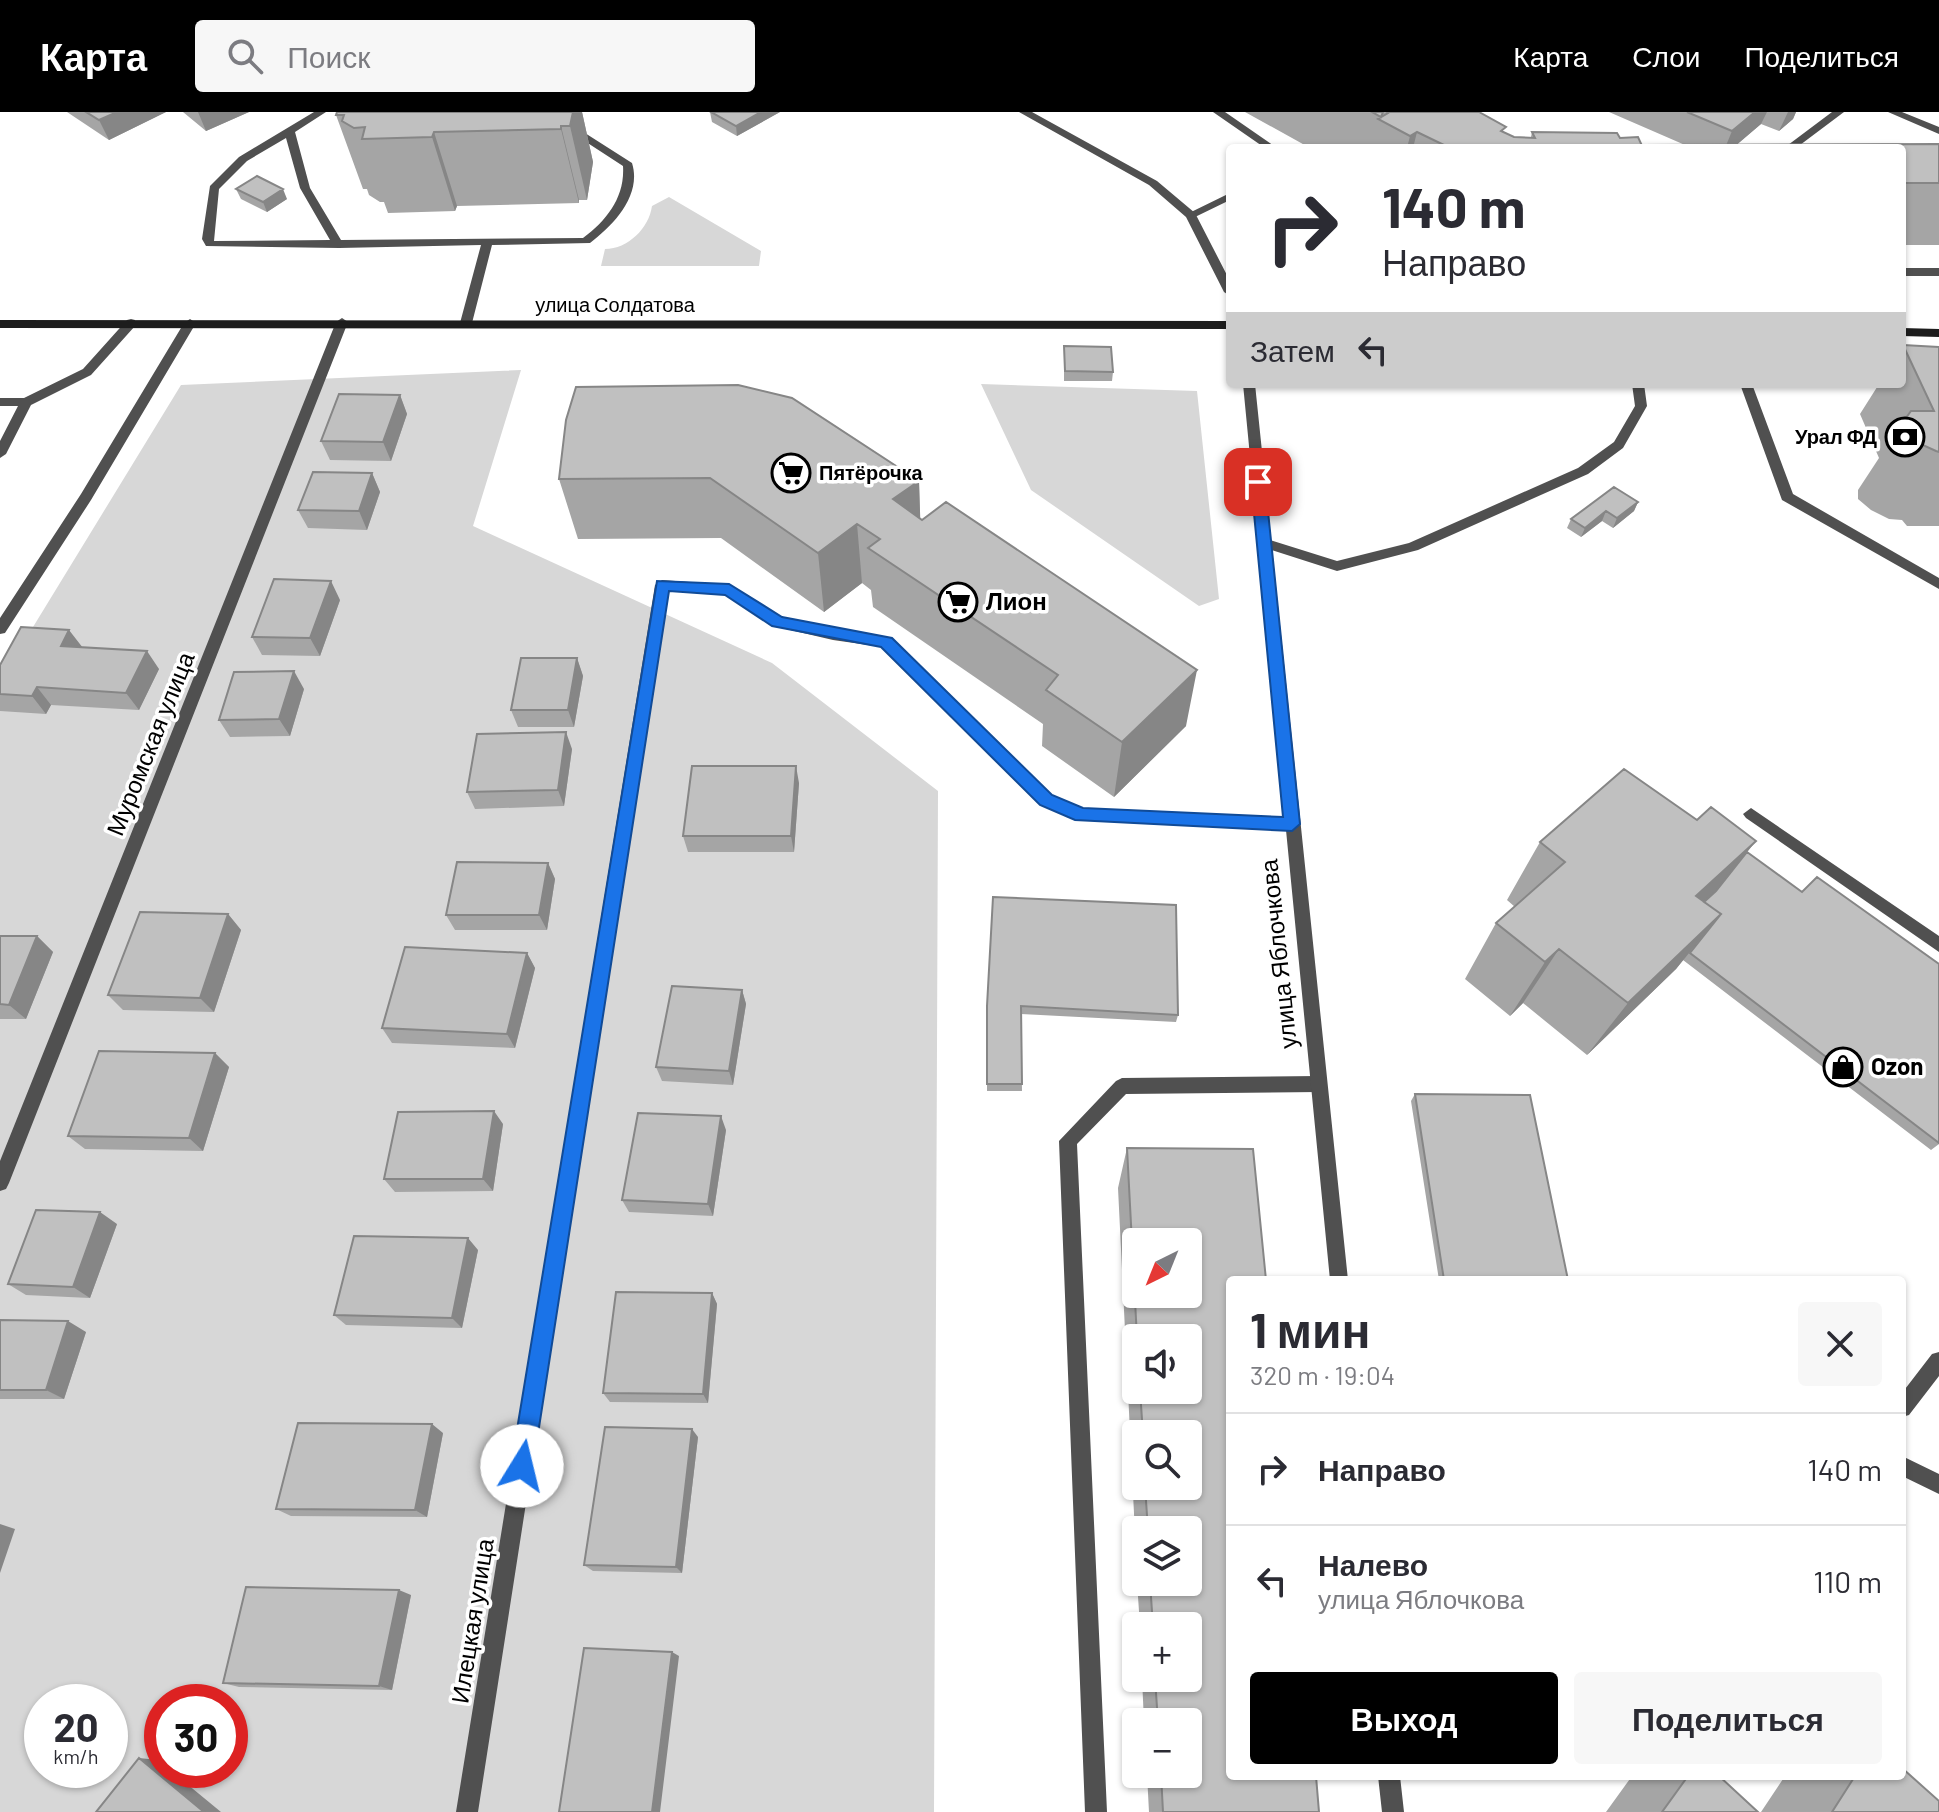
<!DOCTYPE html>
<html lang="ru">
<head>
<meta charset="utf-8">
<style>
  body { margin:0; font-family:Barlow,sans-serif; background:#f7f7f7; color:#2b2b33; height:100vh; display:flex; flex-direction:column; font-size:30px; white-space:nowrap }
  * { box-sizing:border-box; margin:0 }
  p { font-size:26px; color:#7c7c81 }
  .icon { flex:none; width:44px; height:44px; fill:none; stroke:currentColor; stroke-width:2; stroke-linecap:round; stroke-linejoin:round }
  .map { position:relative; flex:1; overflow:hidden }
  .drawer { position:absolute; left:1226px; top:1164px; width:680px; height:504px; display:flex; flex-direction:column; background:#fff; border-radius:8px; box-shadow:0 2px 6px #0004 }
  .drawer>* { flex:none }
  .hud { position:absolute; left:1226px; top:32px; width:680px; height:244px; border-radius:8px; box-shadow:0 2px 6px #0004; background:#fff; color:#2b2b33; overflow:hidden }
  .needle { width:52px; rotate:223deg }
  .tools { position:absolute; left:1122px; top:1116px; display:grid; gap:16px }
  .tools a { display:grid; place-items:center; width:80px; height:80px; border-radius:8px; background:#fff; box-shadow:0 2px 6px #0004; font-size:40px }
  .speed { position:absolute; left:24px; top:1572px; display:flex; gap:16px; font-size:40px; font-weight:700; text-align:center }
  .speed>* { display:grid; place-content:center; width:104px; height:104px; border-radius:50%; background:#fff; box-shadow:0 2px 6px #0004; line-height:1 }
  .speed small { font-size:20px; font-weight:400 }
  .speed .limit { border:12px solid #d22; background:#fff; color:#111 }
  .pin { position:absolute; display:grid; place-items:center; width:68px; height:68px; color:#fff; margin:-34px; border-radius:16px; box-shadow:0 4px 12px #0006 }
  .me { position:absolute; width:88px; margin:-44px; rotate:9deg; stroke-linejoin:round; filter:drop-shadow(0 0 6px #0008) }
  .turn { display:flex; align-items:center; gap:28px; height:168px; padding:0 24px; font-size:36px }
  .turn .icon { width:104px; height:104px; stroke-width:2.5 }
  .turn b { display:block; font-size:56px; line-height:68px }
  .then { display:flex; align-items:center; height:76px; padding:0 24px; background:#0003; gap:16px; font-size:30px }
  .round { display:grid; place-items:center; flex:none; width:84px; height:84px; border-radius:8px; background:#f7f7f7 }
  .overview { display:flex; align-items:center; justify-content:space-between; height:136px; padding:0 24px }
  h1 { font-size:48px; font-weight:700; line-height:60px }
  .cta { display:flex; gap:16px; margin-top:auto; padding:16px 24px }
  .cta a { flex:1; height:92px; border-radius:8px; background:#000; color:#fff; font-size:32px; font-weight:700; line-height:92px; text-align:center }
  .cta a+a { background:#f7f7f7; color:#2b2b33 }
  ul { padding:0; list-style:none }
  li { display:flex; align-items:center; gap:24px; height:112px; padding:0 24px; border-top:2px solid #e1e1e2 }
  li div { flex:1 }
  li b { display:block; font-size:30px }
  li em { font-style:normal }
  header { display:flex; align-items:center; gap:48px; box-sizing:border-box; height:112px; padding:0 40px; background:#000; color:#fff }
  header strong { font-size:38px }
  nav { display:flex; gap:44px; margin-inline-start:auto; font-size:28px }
  .search { width:560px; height:72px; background:#f7f7f7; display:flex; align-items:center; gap:20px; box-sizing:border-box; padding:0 28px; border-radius:8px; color:#7c7c81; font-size:30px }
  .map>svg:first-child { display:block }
  .green { fill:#d7d7d7; fill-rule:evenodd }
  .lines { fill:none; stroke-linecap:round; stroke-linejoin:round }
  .service { fill:#505050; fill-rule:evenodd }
  .minor { fill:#505050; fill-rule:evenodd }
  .tertiary { fill:#505050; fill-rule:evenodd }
  .secondary { fill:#1d1d1d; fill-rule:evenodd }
  .wall { fill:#a5a5a5; fill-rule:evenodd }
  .shaded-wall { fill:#868686 }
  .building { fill:#c0c0c0; stroke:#868686; stroke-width:2; fill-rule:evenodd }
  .route { fill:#1a73e8; stroke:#114b97; stroke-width:2 }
  .labels { text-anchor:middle; stroke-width:7; stroke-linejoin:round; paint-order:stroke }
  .far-street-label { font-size:20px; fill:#000; stroke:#fff }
  .far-poi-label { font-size:20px; font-weight:bold; fill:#000; stroke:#fff; text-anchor:end }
  .poi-label { font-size:24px; font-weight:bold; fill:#000; stroke:#fff; text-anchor:start }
  .street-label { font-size:24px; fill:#000; stroke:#fff }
</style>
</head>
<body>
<header>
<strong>Карта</strong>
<div class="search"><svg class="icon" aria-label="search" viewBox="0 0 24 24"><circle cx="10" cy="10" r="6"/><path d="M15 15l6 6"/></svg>Поиск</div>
<nav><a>Карта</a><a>Слои</a><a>Поделиться</a></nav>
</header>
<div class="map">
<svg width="1939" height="1700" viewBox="0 0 1939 1700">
  <rect width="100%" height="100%" fill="#fff"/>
  <path class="green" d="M669 85 761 139 759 154H601L605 137C628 137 649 116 652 94Z
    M521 258 473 414 772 551 938 679 934 1700H0V569L181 273ZM42 1590H110V1658H42ZM162 1590H230V1658H162Z
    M981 272 1197 279 1219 487 1199 494 1031 378Z"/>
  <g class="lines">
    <path class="service" d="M314 0H326L295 20 310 76 341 128 583 126C607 108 625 85 623 54L540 0H552L632 51C642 83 614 113 590 131L492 133 472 211 466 215 460 211 481 133 339 136 206 134 202 127 210 74 239 45ZM286 26 300 76 330 128 214 129 219 77 247 49Z
      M1213 0H1225L1277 36H1265Z
      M1832 0H1844L1796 36H1784Z
      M1230 81V88L1195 105 1185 103Z
      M1902 156H1939V164H1902Z
      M131 207 135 208V214L91 263 31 293 6 342 0 346V329L18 294H0V286H24L83 257 127 208Z
      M190 207 196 211 91 388 5 521 0 522V506L81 382 184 211Z
      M1632 272H1644L1647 294 1623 336 1588 362 1418 438 1337 459 1259 434 1257 431 1264 426 1337 449 1409 431 1578 356 1614 330 1635 294Z
      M1740 272H1752L1793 382 1939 466V477L1782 388Z
      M1751 696 1939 824V840L1746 706 1743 702Z
      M1319 964 1325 967 1327 972 1325 977 1319 980 1126 982 1077 1032 1107 1700H1085L1059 1029 1116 969 1122 966Z
      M1939 1240V1264L1909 1303 1902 1305V1281L1932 1242Z
      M1902 1344 1939 1362V1382L1902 1364Z"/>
    <path class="minor" d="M1888 0H1902L1939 15V22Z
      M342 206 348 210 9 1071 6 1077 0 1079V1049L336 210Z
      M1243 272H1255L1348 1168H1330L1286 718 1076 707 1041 692 882 535 833 528 773 514 726 483 668 478 478 1700H456L655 473 662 468 729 473 782 506 833 518 891 526 1051 684 1082 697 1285 706Z
      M1378 1664H1400L1404 1700H1382Z"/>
    <path class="tertiary" d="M1019 0H1032L1157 69 1195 101 1230 169V184L1224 180 1186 105 1149 73Z"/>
    <path class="secondary" d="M0 208 1230 209V217L0 216Z
      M1902 216 1939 217V225L1902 224Z"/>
  </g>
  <path class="wall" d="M67 0H166L109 28Z
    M183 0H249L206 19Z
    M337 0H582L593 50 587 88H579V91L457 94 455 99 388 101 384 90H380L369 83 367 77H363L336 3Z
    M710 0H780L737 24 712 10Z
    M1245 0H1479L1505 21 1514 25H1531L1532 20 1620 26 1642 33H1685L1609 0H1796L1793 7 1779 19 1761 12 1737 32H1939V133H1902V36H1310Z
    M236 77 287 87 267 100 241 87Z
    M1903 233 1939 235V414H1907L1902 408 1889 407 1871 398 1858 387V378L1879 346 1860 302 1879 272H1902V235Z
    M1064 234 1113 260 1112 269H1064Z
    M400 283 407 302 391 349 330 348 321 329Z
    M566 308 919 369 920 408 1186 614 1114 685 1042 634 1043 612 873 495 871 478 862 471 824 500 721 426 578 427 559 367Z
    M372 361 380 380 367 418 308 416 298 398Z
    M1638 390 1634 399 1613 416 1602 409 1581 425 1567 416 1571 407Z
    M340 488 320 544 262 543 252 525Z
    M82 535 159 557 139 598 51 593 46 602 0 599V553Z
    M577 546 583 564 574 615H518L511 598Z
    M304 577 290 624 230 625 219 608Z
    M572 637 564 694 475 697 467 680Z
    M799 671 794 740H688L683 724Z
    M1697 708 1747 740 1802 780 1939 852V1032L1931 1038 1683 848 1676 857 1587 943 1523 891 1510 904 1465 867 1496 811 1515 795 1507 788 1540 730Z
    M548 751 555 767 547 818H455L446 803Z
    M993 785 1178 903 1176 910 1021 902 1022 979H987V901Z
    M228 802 241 818 214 900 123 898 108 883Z
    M0 824H37L53 840 26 907H0Z
    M527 841 535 856 515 936 392 931 382 916Z
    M742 878 746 892 733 973 662 969 656 955Z
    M215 941 229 955 203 1039 85 1037 68 1024Z
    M1415 982 1568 1168H1439L1411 989Z
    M503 1012 493 1079 395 1080 384 1067Z
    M726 1018 713 1104 629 1100 622 1088Z
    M1127 1036 1253 1037 1266 1168H1230V1664H1316L1319 1700H1149L1147 1662H1188V1610H1144L1142 1566H1188V1514H1140L1137 1470H1188V1418H1136V1442L1118 1076ZM1136 1130H1188V1182H1136ZM1136 1226H1188V1278H1136ZM1136 1322H1188V1374H1136Z
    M117 1112 90 1186 26 1183 8 1172Z
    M478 1138 462 1216 346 1213 334 1203Z
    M712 1181 717 1192 708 1291 610 1290 603 1281Z
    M0 1208 86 1220 64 1287H0Z
    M443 1321 427 1405 291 1404 276 1397Z
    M698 1325 682 1461 593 1459 584 1453Z
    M411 1483 392 1578 239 1575 223 1571Z
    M1632 1664H1719L1758 1700H1606Z
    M1785 1664H1902L1939 1700H1761Z"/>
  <path class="shaded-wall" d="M117 0H166L109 28 99 8Z
    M198 0H249L206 19Z
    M573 0H582L593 50 587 88 570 14Z
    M761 0H780L737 24 736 14Z
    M1755 0H1767L1761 12 1733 36H1725L1732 19Z
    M1788 0H1796L1793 7 1779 19Z
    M561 14 579 88V91L561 17Z
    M434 20 457 94 455 99 432 25Z
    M1417 20 1413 36H1407L1410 24Z
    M283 77 287 87 267 100 263 90Z
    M400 283 407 302 391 349 383 330Z
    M372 361 380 380 367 418 359 399Z
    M919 369 921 429 893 387Z
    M1638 390 1634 399 1613 416 1617 406Z
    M1606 399 1602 409 1581 425 1585 416Z
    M857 412 862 471 824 500 818 441Z
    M331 469 340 488 320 544 310 526Z
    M69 518 83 536 61 534Z
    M147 539 159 557 139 598 126 581Z
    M577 546 583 564 574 615 568 598Z
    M1197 558 1186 614 1114 685 1122 630Z
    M294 559 304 577 290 624 279 607Z
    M37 575 51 593 46 602 32 584Z
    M566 620 572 637 564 694 558 678Z
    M796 654 799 671 794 740 791 724Z
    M1756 729 1710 787 1667 824 1696 784Z
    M548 751 555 767 547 818 539 803Z
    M228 802 241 818 214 900 200 886Z
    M1721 802 1676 857 1587 943 1628 891Z
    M37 824 53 840 26 907 9 893Z
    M1559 837 1523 891 1510 904 1545 850Z
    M527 841 535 856 515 936 507 922Z
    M742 878 746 892 733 973 729 959Z
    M215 941 229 955 203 1039 189 1026Z
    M494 999 503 1012 493 1079 483 1067Z
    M721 1004 726 1018 713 1104 708 1092Z
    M100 1100 117 1112 90 1186 73 1175Z
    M468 1126 478 1138 462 1216 452 1206Z
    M712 1181 717 1192 708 1291 703 1282Z
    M68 1209 86 1220 64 1287 46 1278Z
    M432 1312 443 1321 427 1405 415 1398Z
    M692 1317 698 1325 682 1461 676 1455Z
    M0 1412 15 1417 0 1461Z
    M399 1478 411 1483 392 1578 379 1574Z
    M672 1540 679 1544 660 1700H652Z
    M139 1646 158 1648 162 1651V1658H170L221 1700H204Z"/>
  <path class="building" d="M86 0H117L99 8Z
    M337 0H573L570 14H561V17L434 20 432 25 362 27 365 15 354 16 342 9 344 3H336Z
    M711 0H761L736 14Z
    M1372 0H1383L1381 5Z
    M1387 0H1479L1506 15 1501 19 1514 25 1535 26 1532 20 1617 21 1620 26 1638 25 1643 36H1440L1444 33 1417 20 1410 24 1378 7 1388 1Z
    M1687 0H1755L1732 19Z
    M1939 32V71H1902V36H1643L1642 33Z
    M257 64 283 77 263 90 236 77Z
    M1903 233 1939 235V340L1936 339 1916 330 1903 319V310L1911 299H1934Z
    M1064 234 1111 235 1113 260 1065 259Z
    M738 273 792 286 919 369 893 387 922 408 946 390 1197 558 1122 630 1046 578 1058 563 868 436 880 427 857 412 818 441 710 366 559 367 566 308 576 275Z
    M339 282 400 283 383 330 321 329Z
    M313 360 372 361 359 399 298 398Z
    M1614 375 1638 390 1617 406 1606 399 1585 416 1571 407Z
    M274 467 331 469 310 526 252 525Z
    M21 515 69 518 61 534 147 539 126 581 37 575 32 584 0 582V553Z
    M521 546H577L568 598H511Z
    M294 559 279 607 219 608 234 560Z
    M566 620 558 678 467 680 477 622Z
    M692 654H796L791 724H683Z
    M1624 657 1697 708 1711 695 1756 729 1696 784 1721 802 1628 891 1559 837 1545 850 1496 811 1565 750 1540 730Z
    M1747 740 1802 780 1817 765 1939 852V1031L1690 841 1721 802 1704 790 1716 779Z
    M457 750 548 751 539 803H446Z
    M993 785 1176 793 1178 903 1021 894 1022 972H987V894Z
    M140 800 228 802 200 886 108 883Z
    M0 824H37L9 893 0 892Z
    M405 835 527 841 507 922 382 916Z
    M672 874 742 878 729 959 656 955Z
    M99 939 215 941 189 1026 68 1024Z
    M1415 982 1530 983 1568 1168H1444Z
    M494 999 483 1067H384L398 1000Z
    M638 1001 721 1004 708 1092 622 1088Z
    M1127 1036 1253 1037 1266 1168H1230V1664H1316L1319 1700H1163L1161 1662H1188V1610H1158L1155 1566H1188V1514H1153L1150 1470H1188V1418H1148L1145 1374H1188V1322H1143L1140 1278H1188V1226H1137ZM1136 1130H1188V1182H1136Z
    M36 1098 100 1100 73 1175 8 1172Z
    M354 1124 468 1126 452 1206 334 1203Z
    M616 1180 712 1181 703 1282 603 1281Z
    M0 1208 68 1209 46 1278H0Z
    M298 1311 432 1312 415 1398 276 1397Z
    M605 1315 692 1317 676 1455 584 1453Z
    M246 1475 399 1478 379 1574 223 1571Z
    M584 1536 672 1540 652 1700H559Z
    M139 1646 204 1700H96Z
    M1902 1656 1939 1689V1700H1832L1855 1664H1902Z
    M1688 1664H1719L1758 1700H1662Z"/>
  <path class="route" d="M1258 365 1265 370 1300 712 1292 719 1075 708 1040 693 881 535 772 514 725 483 669 479 533 1354 530 1362 522 1365 514 1362 511 1354 657 469 729 472 782 505 892 526 1052 683 1083 696 1283 705 1251 370Z"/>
  <defs>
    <symbol id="bank-ring" viewBox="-11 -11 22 22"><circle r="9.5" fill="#fff" stroke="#000" stroke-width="1.5"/><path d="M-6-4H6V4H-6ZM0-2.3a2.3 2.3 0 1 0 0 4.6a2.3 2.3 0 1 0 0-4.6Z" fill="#000"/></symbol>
    <symbol id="supermarket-ring" viewBox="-11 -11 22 22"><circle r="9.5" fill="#fff" stroke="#000" stroke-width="1.5"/><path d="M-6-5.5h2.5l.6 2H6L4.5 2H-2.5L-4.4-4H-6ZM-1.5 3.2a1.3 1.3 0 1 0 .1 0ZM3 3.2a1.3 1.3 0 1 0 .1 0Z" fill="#000"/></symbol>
    <symbol id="shop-ring" viewBox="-11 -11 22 22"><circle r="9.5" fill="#fff" stroke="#000" stroke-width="1.5"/><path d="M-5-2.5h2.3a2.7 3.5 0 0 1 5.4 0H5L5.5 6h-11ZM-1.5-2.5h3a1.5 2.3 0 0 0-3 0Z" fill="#000"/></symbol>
  </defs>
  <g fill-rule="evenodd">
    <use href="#bank-ring" x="1883" y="303" width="44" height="44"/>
    <use href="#supermarket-ring" x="769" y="339" width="44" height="44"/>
    <use href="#supermarket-ring" x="936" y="468" width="44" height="44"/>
    <use href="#shop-ring" x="1821" y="933" width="44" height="44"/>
  </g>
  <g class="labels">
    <g class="far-street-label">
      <text x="615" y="200">улица Солдатова</text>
    </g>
    <g class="far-poi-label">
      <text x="1877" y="332">Урал ФД</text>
      <text x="819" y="368" text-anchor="start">Пятёрочка</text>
    </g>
    <g class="poi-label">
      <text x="986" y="498">Лион</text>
      <text x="1871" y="963">Ozon</text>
    </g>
    <g class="street-label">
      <text transform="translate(151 632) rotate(-68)" y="8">Муромская улица</text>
      <text transform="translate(1279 842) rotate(-96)" y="8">улица Яблочкова</text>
      <text transform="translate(473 1509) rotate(-81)" y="8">Илецкая улица</text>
    </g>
  </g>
</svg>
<div class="tools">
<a><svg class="needle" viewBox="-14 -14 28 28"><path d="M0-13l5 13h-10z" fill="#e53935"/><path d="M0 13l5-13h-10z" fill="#7c7c81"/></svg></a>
<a><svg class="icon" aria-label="sound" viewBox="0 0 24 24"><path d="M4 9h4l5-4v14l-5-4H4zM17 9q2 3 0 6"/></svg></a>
<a><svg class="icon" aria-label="search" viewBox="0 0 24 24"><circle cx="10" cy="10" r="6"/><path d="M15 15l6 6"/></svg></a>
<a><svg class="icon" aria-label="layers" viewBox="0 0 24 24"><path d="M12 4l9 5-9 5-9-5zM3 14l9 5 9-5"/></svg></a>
<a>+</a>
<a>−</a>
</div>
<div class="speed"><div>20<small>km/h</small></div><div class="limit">30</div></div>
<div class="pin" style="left:1258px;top:370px;background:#d93025"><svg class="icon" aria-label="arrive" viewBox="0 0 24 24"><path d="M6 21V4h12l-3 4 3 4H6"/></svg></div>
<svg class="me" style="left:522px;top:1354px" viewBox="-20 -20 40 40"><circle r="19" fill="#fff"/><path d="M0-13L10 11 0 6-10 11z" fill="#1a73e8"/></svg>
<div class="hud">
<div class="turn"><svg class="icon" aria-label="right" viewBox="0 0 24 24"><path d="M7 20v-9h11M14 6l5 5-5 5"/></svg><div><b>140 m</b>Направо</div></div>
<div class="then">Затем<svg class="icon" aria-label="left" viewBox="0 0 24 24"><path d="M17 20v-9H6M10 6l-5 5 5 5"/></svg></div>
</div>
<section class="drawer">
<div class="overview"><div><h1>1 мин</h1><p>320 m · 19:04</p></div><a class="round"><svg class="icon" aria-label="close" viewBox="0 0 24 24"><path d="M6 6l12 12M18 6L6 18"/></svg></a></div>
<ul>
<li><svg class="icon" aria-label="right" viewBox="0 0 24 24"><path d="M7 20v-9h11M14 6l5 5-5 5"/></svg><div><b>Направо</b></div><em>140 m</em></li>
<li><svg class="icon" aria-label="left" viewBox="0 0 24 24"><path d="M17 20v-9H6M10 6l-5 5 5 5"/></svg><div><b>Налево</b><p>улица Яблочкова</p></div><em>110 m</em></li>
</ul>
<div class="cta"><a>Выход</a><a>Поделиться</a></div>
</section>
</div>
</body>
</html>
